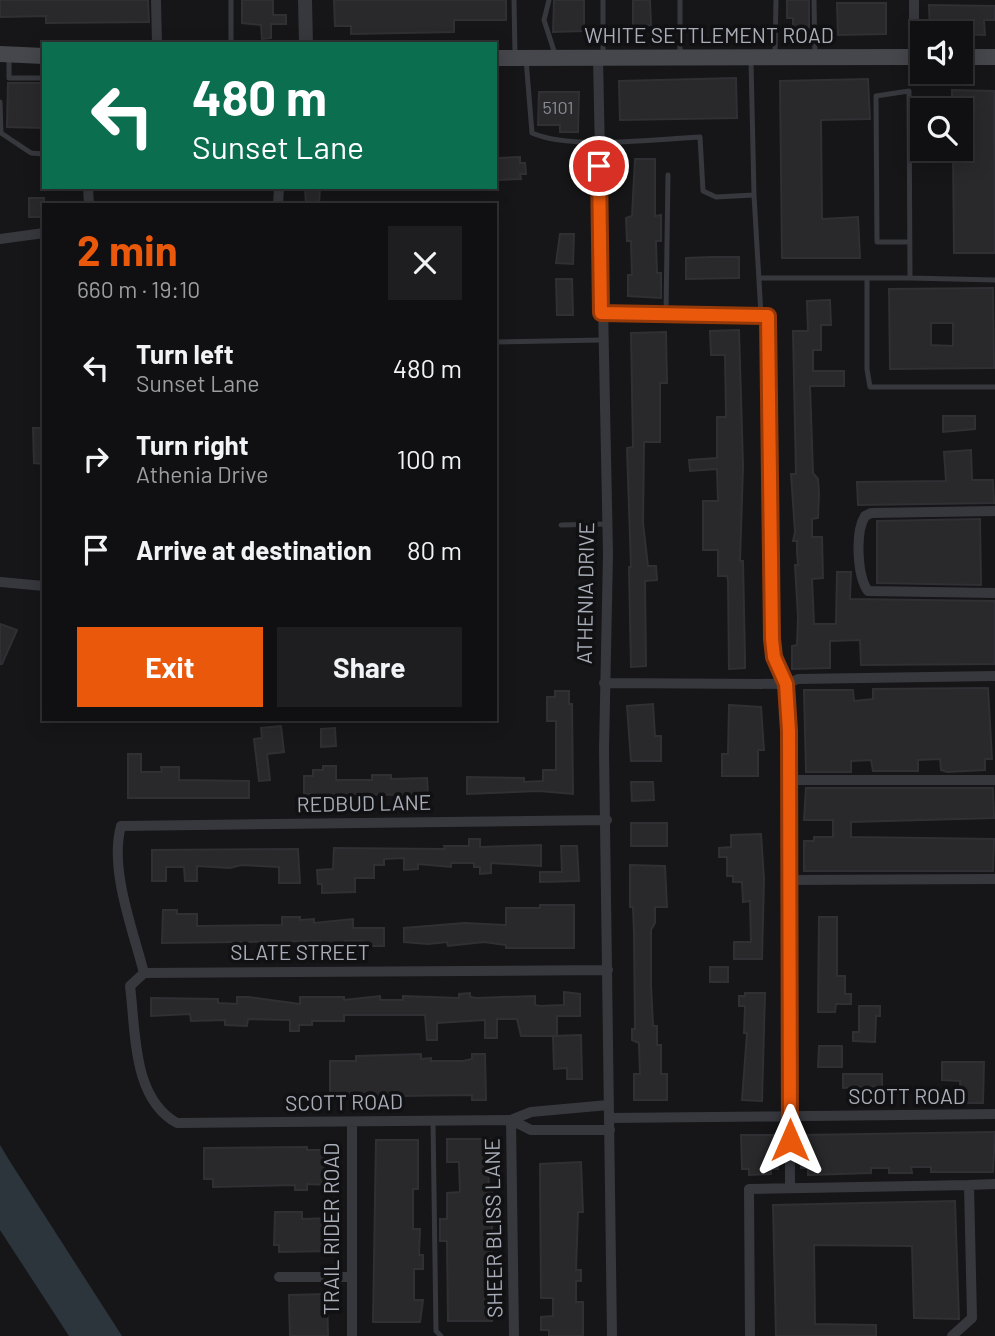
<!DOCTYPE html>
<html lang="en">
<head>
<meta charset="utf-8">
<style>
  body { margin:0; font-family:Barlow,sans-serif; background:#1e1e20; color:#f1f3f6; height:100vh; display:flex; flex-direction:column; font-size:26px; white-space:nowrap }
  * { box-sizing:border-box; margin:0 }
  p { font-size:23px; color:#9c9d9f }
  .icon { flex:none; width:38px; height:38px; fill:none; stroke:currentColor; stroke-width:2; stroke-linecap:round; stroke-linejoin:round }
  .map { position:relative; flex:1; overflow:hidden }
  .details { position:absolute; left:42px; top:203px; width:455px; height:518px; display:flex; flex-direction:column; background:#101012; border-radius:0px; box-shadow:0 4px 18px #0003,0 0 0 2px #303032 }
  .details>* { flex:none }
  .hud { position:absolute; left:42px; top:42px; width:455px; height:147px; border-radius:0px; box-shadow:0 4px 18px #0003,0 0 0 2px #303032; background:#0b6e4f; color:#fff; overflow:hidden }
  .controls { position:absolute; left:910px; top:21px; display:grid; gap:14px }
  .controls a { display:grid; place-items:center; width:63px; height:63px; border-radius:0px; background:#101012; box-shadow:0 4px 18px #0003,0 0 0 2px #303032; font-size:35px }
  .pin { position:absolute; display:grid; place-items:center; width:60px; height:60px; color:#fff; margin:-30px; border:4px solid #fff; border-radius:50%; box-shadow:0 2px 7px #0007 }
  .me { position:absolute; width:77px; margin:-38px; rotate:0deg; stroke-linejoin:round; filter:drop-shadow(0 0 5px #0008) }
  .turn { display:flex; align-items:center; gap:24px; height:147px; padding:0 35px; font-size:32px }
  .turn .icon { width:91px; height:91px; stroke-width:2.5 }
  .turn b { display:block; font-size:49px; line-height:60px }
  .round { display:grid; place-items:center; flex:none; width:74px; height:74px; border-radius:0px; background:#1e1e20 }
  .overview { display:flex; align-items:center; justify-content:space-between; height:119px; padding:0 35px }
  h1 { font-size:42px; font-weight:700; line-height:52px; color:#ea580c }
  .cta { display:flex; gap:14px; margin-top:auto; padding:14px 35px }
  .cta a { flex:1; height:80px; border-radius:0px; background:#ea580c; color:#fff; font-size:28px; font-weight:700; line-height:80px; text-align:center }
  .cta a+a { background:#1e1e20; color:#f1f3f6 }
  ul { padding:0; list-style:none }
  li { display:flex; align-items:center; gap:21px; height:91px; padding:0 35px }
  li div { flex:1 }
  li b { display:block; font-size:26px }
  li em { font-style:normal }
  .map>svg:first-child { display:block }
  .water { fill:#2c353c }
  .building { fill:#29292c; stroke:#303034; stroke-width:2; fill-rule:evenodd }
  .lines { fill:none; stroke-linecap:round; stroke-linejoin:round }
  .service { stroke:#37383d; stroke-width:5 }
  .minor { stroke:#37383d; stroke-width:10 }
  .tertiary { stroke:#37383d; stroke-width:14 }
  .secondary { stroke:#45474d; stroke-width:16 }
  .route-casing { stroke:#983908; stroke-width:18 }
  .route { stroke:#ea580c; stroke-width:12 }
  .labels { text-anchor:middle; stroke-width:7; stroke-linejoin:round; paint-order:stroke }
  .number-label { font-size:18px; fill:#888b94 }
  .street-label { font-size:21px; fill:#a8adb8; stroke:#111113 }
</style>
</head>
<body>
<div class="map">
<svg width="995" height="1336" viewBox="0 0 995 1336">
  <rect width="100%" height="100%" fill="#161618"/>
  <path class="water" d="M0 1145 9 1160 122 1336H69L0 1230Z"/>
  <path class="building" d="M0 0H148L149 22 46 23V16L0 17Z
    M242 0H273V15H286V24H271V38L262 39 261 25 242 23Z
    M334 0H506V20H454V32L351 34V26H335Z
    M554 0H584V31L553 32Z
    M633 0H650L651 25 633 26Z
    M787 0H809V38H793V18H787Z
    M837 3H886V34L838 35Z
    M929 5 995 6V20H984L985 35 930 33Z
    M736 78 737 118 620 120 619 81Z
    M868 79 870 119 821 120 822 219 858 217 860 258H782L780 81Z
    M8 83H44V128L7 127Z
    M952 90 994 91 995 253H954L953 149H961V110H952Z
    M539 92H579L578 132H560V125H538Z
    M520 157V163H525L526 174H520L521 179 495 180 498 158Z
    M635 159H655V216L661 215V241H656L657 273H661V298L628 296V275H632L631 241H627L626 218 632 216Z
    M305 187H320L319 205H306Z
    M29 198H44V217H29Z
    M560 234H574L573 264 556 263Z
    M712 257H739V278L686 279V258Z
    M556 279H572L573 315H557Z
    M993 288 994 368 890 369 889 289ZM931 323H953V346L931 345Z
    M830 300 831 325H821V350H813V371H844V386H810L813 473 818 479 819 493 818 518 812 519V537H822L823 578 812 579 814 624H836L837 572H851L850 599 995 601V664L861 665 860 640 830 641V668L792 669V646L797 645 798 617 795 565H798L797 552V541H793L795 532 791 474H796L793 331H808L807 301Z
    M739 330 743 466 740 561H743L745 660V668L729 669 728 580 727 576H718V550H703V501H718L717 469 690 471 689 460 717 458V417H726L725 355H711L710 331Z
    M666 332 667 383H660V442H644L643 523 648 566H656L657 580 645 581 646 666 631 667 629 567H631L627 448 633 447 631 333Z
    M943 416H975V429L943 432Z
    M33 428H44V464L34 463Z
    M971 450 972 480H993L994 503 858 505 857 482 946 481 944 452Z
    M980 519 981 585 877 583V521Z
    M0 624 17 630 2 664H0Z
    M988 688 992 759H985V770L947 772 941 770 940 759 918 760V771H873L871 760 851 761V772H806L804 690H853L854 701 873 699V689Z
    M555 691H569V704H572L573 794 539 791 467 794V777L524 778V782L543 781V770H556V721H547V697H555Z
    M653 704 655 736H661V761H631L627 706Z
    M729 705 761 707 764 750H758V776H722V754H728Z
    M281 726 284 752 267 754 270 780 259 781 254 739 262 738 261 728Z
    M335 728 336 746 321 747V729Z
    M128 754H141V772H162L161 767H179V780L249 781V798H128Z
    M323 766H336V780H372V775H391V779L427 778 428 795 304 794V776H313V770H323Z
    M631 782H653L654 800 632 801Z
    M806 788H993L994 818 851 822V837L994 839 993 871H804V841H814V837H833V820H804Z
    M631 823H667V846H631Z
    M761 834 764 879 762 959H734V942H751L750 901 743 902 742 882H733V876H727V857H719V848L731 847V835Z
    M469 839H480V847L541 845V866L491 863V873L480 874V867H474V863H451V867L418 864V869L404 870V858L384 859V865H374V878H355V892L322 893V884H318L317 870 333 869 334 848 445 849 444 846H469Z
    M561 846H577L579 881 540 882V872H562Z
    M298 849 300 883H279V867L241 865 230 868 197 866V881H185L184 867H166V881H152V850Z
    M630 865 665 866 667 907H655V923L651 930V985L653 1026H657V1045H661V1074H667V1100H634V1074H640L639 1043 632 1040V1029H635L634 933 633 907H630Z
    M540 905H574V948H506V945L484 942 448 946 447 942 428 944 404 942V928L464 923 506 925V908H540Z
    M163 910H177V914H197V926L282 925V917H300V920L314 919V923L353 919V928H384V946H363V941H345V944H320V941L162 943Z
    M819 917H837V976H845V994H851V1004H836L835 1012H818Z
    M710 967H728V982H710Z
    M564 992 580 994V1016H557V1036H521L517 1019H497V1038H485V1020L437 1023V1040H427L425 1015H344V1021H312V1025H299V1031H290V1020L248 1019 247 1026 225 1025V1020L191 1021 190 1014 151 1016V998L218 999V1003L237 1004V997H248L300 1004V997H344V1000L380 996V1000H403V996L459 998V994L470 993V997L477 998 535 996V1005L540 1006 564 1005Z
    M745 993H765L762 1101 742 1100 747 1033H744L745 1006H739V996H745Z
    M859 1006H880V1016H876L875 1042 853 1041V1032H859Z
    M581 1035 582 1079H567V1068L554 1069 553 1036Z
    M819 1046H842V1067H818Z
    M421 1054V1059L431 1058V1061H463L472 1059V1054H485L486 1100H472V1095L330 1097V1061H356V1056Z
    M942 1062H984L983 1103H960V1081L942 1080Z
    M843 1074H882V1086L843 1088Z
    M995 1132 993 1172H931V1167H911L912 1173H889V1168H871V1173L808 1175V1168H801V1135Z
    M741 1135H778V1169H771V1174L749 1175V1169H742Z
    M447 1139H492L488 1162 489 1192H492V1321H448L447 1241H440V1219H447V1193L460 1192 459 1162H447Z
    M376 1140H418V1189H413V1229H420L419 1255H423V1269H414V1300H423L420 1322H373Z
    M307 1147V1150H333V1177H327V1185L307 1184V1190H295V1185L213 1187V1179H204V1148Z
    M581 1162 583 1212H578L576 1270H581V1281H576V1302H583V1336H549V1330H541V1317L553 1316V1298H541L540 1164Z
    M955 1201 959 1319 914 1318 912 1246 814 1245 815 1324 876 1325V1336H776L773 1205Z
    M275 1212H302V1219L334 1218V1251L279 1252V1245H274Z
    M327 1294 328 1336H290L289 1295Z"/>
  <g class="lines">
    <path class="service" d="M514 0 515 54
      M549 0 544 20 555 54
      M680 0V56
      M814 0 815 56
      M231 44V0
      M603 54V0
      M775 54 776 0
      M9 58V78H44
      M526 59 532 133C570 150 656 139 700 137L703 191 716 197 754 195
      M751 61 754 195 761 315
      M0 102 1 133 31 153 44 154
      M910 242H877L876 96 909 91 910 278 995 280
      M759 278H910
      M867 278V369L870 387H995
      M666 313 668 175
      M495 342 602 340
      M561 525 607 524
      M433 1121 436 1331 441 1336"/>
    <path class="minor" d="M156 0 157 44
      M598 57 608 554 604 750 612 1336
      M914 57V0
      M88 187 89 205
      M278 205 279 187
      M0 239 44 233
      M601 312 768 316 772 639 774 657 786 684 789 731 790 1188
      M995 511 871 513 865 516C855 532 857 576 868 591L995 593
      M0 582 44 586
      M604 683 786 684 798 679 995 676
      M789 780H995
      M607 820 121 826C109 869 133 930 144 973L608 970
      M789 880 995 879
      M144 973 130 986C136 1032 132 1098 177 1123L511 1120 531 1112 608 1105
      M609 1118 995 1114
      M511 1120 514 1336
      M511 1120 531 1130H610
      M969 1185 995 1184
      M279 1277H351
      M352 1336V1122
      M750 1336 749 1189 969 1185 972 1318 952 1336"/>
    <path class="tertiary" d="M305 0 306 44"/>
    <path class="secondary" d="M0 54 44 56
      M961 57H995
      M495 58 922 57"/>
  </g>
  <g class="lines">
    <defs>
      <path id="route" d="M599 166 601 313 768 316 772 639 774 657 786 684 789 731 790 1140"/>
    </defs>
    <use href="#route" class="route-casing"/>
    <use href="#route" class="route"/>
  </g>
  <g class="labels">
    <g class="number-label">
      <text x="558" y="114">5101</text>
    </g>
    <g class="street-label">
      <text x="709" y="43">WHITE SETTLEMENT ROAD</text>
      <text transform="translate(586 593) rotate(-89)" y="7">ATHENIA DRIVE</text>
      <text transform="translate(364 804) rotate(-1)" y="7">REDBUD LANE</text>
      <text x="300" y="960">SLATE STREET</text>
      <text x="907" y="1104">SCOTT ROAD</text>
      <text transform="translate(344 1103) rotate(-1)" y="7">SCOTT ROAD</text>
      <text transform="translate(494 1228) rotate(-91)" y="7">SHEER BLISS LANE</text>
      <text transform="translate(332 1229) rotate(-90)" y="7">TRAIL RIDER ROAD</text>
    </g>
  </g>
</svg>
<div class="controls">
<a><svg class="icon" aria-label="sound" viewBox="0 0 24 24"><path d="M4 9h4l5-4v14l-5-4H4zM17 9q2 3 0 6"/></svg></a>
<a><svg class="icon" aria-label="search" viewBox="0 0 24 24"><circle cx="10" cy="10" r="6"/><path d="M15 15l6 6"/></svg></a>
</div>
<div class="pin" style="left:599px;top:166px;background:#d93025"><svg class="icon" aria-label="arrive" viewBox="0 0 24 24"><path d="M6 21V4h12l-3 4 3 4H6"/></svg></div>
<svg class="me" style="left:790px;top:1140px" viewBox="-20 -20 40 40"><path d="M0-17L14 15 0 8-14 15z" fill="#ea580c" stroke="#fff" stroke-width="4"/></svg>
<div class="hud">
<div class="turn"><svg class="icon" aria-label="left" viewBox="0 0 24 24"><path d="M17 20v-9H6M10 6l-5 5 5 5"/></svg><div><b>480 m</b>Sunset Lane</div></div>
</div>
<section class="details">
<div class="overview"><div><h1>2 min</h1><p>660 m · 19:10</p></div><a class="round"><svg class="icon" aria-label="close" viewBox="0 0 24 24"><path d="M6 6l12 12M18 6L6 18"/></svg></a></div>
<ul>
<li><svg class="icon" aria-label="left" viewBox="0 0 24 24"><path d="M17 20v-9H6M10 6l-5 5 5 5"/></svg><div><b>Turn left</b><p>Sunset Lane</p></div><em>480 m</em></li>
<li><svg class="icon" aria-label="right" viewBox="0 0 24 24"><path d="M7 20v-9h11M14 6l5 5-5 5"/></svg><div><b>Turn right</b><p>Athenia Drive</p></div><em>100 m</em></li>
<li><svg class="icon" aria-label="arrive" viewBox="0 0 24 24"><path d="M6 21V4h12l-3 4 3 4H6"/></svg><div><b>Arrive at destination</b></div><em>80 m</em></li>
</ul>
<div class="cta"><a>Exit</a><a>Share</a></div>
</section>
</div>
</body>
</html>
